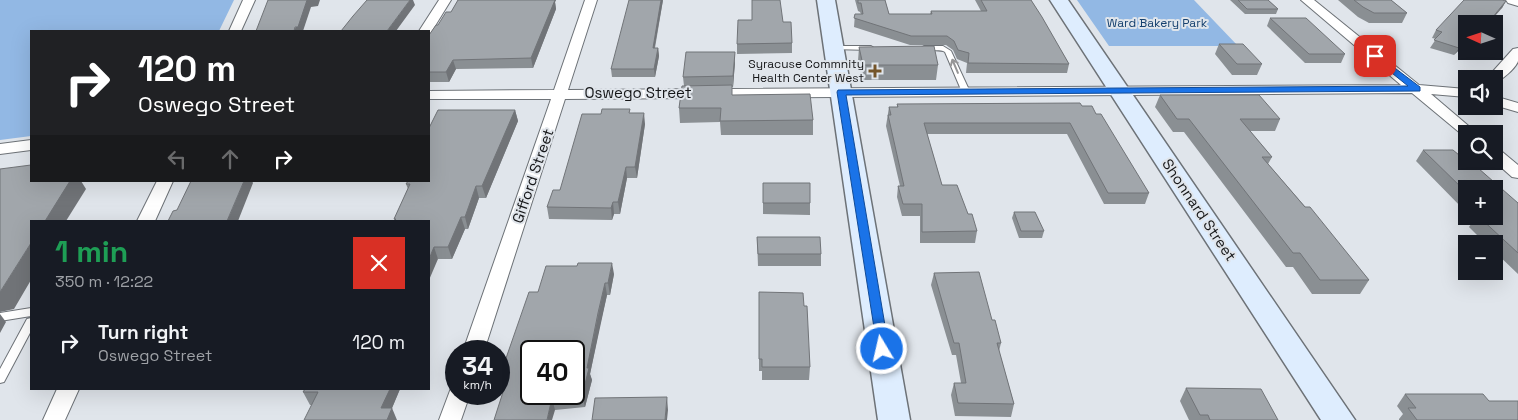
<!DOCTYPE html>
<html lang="en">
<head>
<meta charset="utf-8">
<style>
  body { margin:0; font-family:"Space Grotesk",sans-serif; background:#20242c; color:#f1f3f6; height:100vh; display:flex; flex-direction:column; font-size:19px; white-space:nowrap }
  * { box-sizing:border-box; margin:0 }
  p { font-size:16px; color:#9ea1a6 }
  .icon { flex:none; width:28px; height:28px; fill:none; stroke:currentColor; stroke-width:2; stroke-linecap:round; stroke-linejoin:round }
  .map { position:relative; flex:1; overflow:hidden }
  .details { position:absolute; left:30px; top:220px; width:400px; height:170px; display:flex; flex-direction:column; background:#171b24; border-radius:0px; box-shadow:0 5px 20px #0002 }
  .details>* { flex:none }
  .guide { position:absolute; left:30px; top:30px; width:400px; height:152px; border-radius:0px; box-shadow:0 5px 20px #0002; background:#202124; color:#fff; overflow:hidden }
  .needle { width:32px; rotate:273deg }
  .fabs { position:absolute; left:1458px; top:15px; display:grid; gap:10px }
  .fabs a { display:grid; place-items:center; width:45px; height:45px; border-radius:0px; background:#171b24; box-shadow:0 5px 20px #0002; font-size:25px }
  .speed { position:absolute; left:445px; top:340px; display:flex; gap:10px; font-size:25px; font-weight:700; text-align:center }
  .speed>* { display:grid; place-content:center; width:65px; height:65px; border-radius:50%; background:#171b24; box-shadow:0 5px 20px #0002; line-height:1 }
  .speed small { font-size:12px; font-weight:400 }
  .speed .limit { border:2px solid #111; border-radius:8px; background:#fff; color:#111 }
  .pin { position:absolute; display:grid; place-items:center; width:42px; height:42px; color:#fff; margin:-21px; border-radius:10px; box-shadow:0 2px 8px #0006 }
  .me { position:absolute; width:55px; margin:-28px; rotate:351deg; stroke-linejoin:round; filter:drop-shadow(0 0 4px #0008) }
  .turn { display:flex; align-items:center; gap:18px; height:105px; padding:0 25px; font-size:22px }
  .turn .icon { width:65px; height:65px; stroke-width:2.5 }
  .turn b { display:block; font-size:35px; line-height:42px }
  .lanes { display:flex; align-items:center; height:48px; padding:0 25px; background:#0003; justify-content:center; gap:25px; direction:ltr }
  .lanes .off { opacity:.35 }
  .round { display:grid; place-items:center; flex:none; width:52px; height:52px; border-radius:0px; background:#20242c }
  .overview { display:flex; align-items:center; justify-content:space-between; height:85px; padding:0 25px }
  h1 { font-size:30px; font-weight:700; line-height:38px; color:#1e9e55 }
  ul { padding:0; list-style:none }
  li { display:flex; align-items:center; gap:15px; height:75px; padding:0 25px }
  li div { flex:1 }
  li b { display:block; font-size:19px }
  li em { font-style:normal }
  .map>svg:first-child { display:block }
  .green { fill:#92b8e4 }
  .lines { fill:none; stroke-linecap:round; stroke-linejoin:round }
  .lane-casing { stroke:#6d7277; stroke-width:2 }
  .street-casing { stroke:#6d7277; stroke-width:2 }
  .secondary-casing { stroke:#6d7277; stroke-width:3 }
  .lane { fill:#fff; fill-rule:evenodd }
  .street { fill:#fff; fill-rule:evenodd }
  .secondary { fill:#deedfe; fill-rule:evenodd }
  .wall { fill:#8a8f93 }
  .shaded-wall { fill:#717478 }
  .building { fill:#a1a6ab; stroke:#717478; fill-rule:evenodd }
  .oneway { stroke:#969697 }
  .route { fill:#1a73e8; stroke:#114b97 }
  .poi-dot { fill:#74552a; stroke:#e0e5eb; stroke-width:2 }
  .labels { text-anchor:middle; stroke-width:4; stroke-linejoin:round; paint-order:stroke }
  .far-park-label { font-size:12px; fill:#16416f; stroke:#e0e5eb }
  .far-poi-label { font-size:12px; fill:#151618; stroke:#e0e5eb; text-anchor:end }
  .street-label { font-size:15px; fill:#151618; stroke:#e0e5eb }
</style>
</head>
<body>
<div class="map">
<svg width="1518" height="420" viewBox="0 0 1518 420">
  <rect width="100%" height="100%" fill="#e0e5eb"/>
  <path class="green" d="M0 0H234L219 31H31V136L0 140Z
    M1077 0H1194L1238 46H1109Z"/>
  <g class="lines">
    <defs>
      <path id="lane" d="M834 46H871L874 48 871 50 832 49 831 48Z
        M943 46 951 51 970 92 969 94H966L962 92 945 52C938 48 928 53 921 48L924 46Z
        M31 308V316L0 321V313Z
        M31 318V331L4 382 0 383V369L27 319Z"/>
      <path id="street" d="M243 0H255L241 31H229Z
        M439 0H451L430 34 429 31H419Z
        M585 0H597L568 90 1401 85 1301 0H1314L1419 85 1466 89V97L1431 94 1478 134H1466V138L1465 137 1412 93 565 99 484 351H463L551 99H429V91L554 90Z
        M1506 0H1518V6L1508 3Z
        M1518 48C1518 51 1518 57 1518 61 1516 68 1501 81 1494 83V79H1486L1513 49Z
        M1494 96 1518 103V112L1494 105Z
        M31 140V150L0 154V144Z
        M1494 148 1500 150 1518 165V178L1512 177 1494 161Z
        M157 181H173L155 221H137Z
        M456 386V394H470L461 420H439L451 388Z
        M57 389H79L65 420H43Z"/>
      <path id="secondary" d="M817 0H835L910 420H878Z
        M1050 0H1068L1355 420H1321Z"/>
    </defs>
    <use href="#lane" class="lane-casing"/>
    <use href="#street" class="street-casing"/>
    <use href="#secondary" class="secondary-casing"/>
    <use href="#lane" class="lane"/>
    <use href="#street" class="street"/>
    <use href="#secondary" class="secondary"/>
  </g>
  <path class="wall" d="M458 0H556L555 2 556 9 533 68 456 69 449 82H429V35L451 12Z
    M663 0 655 48H658L659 56 655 77H612L611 69Z
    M855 0H885L889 14H930L931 11H981L975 0H1031L1069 64 1067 73H966L967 63 957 59 953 50 946 45H910L854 27 855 14H861L860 12 858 11Z
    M1230 0H1268L1278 9 1276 14H1245Z
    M1338 0H1391L1407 13 1402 23H1369L1358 17Z
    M1506 1 1502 8 1466 24V48L1462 47 1454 55 1430 48 1436 39 1432 38 1436 30Z
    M1270 18 1345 54 1341 63H1305L1267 26Z
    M783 22 792 43V53L737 54V44Z
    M1219 44 1262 64 1257 75H1232L1215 54Z
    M859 47 938 65 936 80H862L858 61Z
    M735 62 733 87H732V95L813 120V135H721L720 122 680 123 679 108 684 86 683 77Z
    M1160 95 1280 119 1275 131H1250L1272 157 1268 164 1369 280 1360 294H1312L1293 267H1286L1184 132H1173L1155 107Z
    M897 104 1082 106 1096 114 1149 193 1145 204H1104L1067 134H927L942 185 968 214 977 231 975 243H920V216H902L897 197 898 186H900L886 126 889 107H897Z
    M515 110 518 121 486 198H479L468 229H465L452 259H438L395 221 394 219 408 189 406 184Z
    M630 113 645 124 637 178H627L620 214H614L612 220 549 219 547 207 560 190Z
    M1423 150 1518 203V274L1494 251V244H1486L1469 227 1474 220 1470 216H1494L1466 189V212L1416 161Z
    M763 183 810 203V215L763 214Z
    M1014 212 1044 231 1042 238H1019L1012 218Z
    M757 237 821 254V266H758Z
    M934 273 992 320 1001 343 999 351 1014 404 1011 417 955 416 951 395 954 383H961L956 355H952L931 285Z
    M614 274 610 295H607L600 325 590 374 592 380 585 407 555 410 502 393 500 386 499 385V366L504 364 538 292Z
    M759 292 804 306 810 367 809 380H762V371H759Z
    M1186 388 1278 420H1189L1180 401Z
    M305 389H400L392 408 310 405 303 392Z
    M1405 394 1489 401 1518 420H1399V419L1403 414 1397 406Z"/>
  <path class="shaded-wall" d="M307 0H320L318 6 311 7 303 31H294Z
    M410 0H413L415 5 396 31H387Z
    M551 0H556L555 2 556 9 533 68 531 58Z
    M661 0H663L653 56V48Z
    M1506 1 1502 8 1488 24H1487Z
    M1466 39 1462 47 1454 55 1459 48Z
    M658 48 659 56 655 77 654 69Z
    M735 52V62L733 87V76Z
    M453 60 456 69 449 82 446 72Z
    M515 110 518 121 486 198 482 186Z
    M644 113 645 124 637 178 635 167Z
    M626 167 627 178 620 214 618 202Z
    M68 181H81L86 189 66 221H45Z
    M244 181H252L253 183 238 221H227Z
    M476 186 479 198 468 229 465 217Z
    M613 202 614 214 612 220 611 208Z
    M461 217 465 229 452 259 448 247Z
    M31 243V280L14 309 0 312V292Z
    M434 247 438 259 429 280V259Z
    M612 263 614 274 610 295 608 283Z
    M605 283 607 295 590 374 592 380 585 407 582 396 587 368Z
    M0 314 6 322 0 333Z
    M390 389H400L387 420 381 408Z
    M667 397 668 410 667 420H665Z
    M552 398 555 410 552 420H547Z
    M392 408 397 420H387Z"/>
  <path class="building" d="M268 0H307L298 27H295L294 31H256Z
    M367 0H410L387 31H341L353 16Z
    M458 0H555L531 58 453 60 446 72H429V35L436 25H438L446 12H451Z
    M629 0H661L653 48H658L654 69H611Z
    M752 0H780L783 22H791L792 43 737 44 738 20H752Z
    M858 0H885L889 14H932L931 11H987L981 0H1031L1042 17 1069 64 968 63 969 53 958 50 954 41 947 36H911L854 18 855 14H863L861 3H858Z
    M1238 0H1268L1278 9H1247Z
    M1354 0H1391L1407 13H1374L1363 7Z
    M1464 0H1502L1506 1 1487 24H1466V39L1459 48 1434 40 1442 32 1436 30Z
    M1270 18H1306L1345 54H1309Z
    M1219 44H1243L1262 64H1237Z
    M934 46 938 65H863L859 47Z
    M686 52H735L733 76 683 77Z
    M732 85V95L810 94 813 120 720 121 721 108H679L682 86Z
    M1160 95H1259L1280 119H1240L1272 157H1262L1305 207H1310L1369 280H1320L1300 253H1293L1189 119H1177Z
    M1080 103 1082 106H1092L1096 114H1101L1149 193H1108L1070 123H924L942 185H957L968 214H972L977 231 922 232V204H903L898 186H904L888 115H891L889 107H898L897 104Z
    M602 109H630L629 113H644L635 167H626L618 202H613L611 208 547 207 553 190H560L582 114H601Z
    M438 110H515L482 186H476L465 217H461L448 247H434L429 259V221H394L396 219H394L410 184H406L408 181H429V128Z
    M1423 150H1453L1459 155H1463L1466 158V161H1470L1518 203V253L1478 216H1494V189H1466V192Z
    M31 165V181H70L45 221H31V243L0 292V169Z
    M191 181H244L227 221H168L173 211 177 210Z
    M763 183H810V203H763Z
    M1014 212H1035L1044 231H1021Z
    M757 237H820L821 254H758Z
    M578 263H612L608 283H605L598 313 587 368H589L582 396 552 398 547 420H494L504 389 500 385 502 380 499 377V366L504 364 529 292H538L546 266H577ZM531 351H574V394H531Z
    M979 272 992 320H995L1001 343H997L1014 404 958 403 954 383H966L959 343H954L934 273Z
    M759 292 803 293 804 306H807L810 367H762V359H759Z
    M1186 388 1261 389 1278 420H1210L1208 415H1200Z
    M305 389H390L381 408H392L387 420H304L318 392H303Z
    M1405 394H1483L1489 401H1518V420H1417L1408 408H1416Z
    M667 397 665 420H592L595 398Z"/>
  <defs><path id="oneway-shaft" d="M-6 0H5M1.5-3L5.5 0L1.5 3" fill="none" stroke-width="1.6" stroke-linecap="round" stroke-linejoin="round" transform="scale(1.25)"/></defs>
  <use class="oneway" href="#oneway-shaft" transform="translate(955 66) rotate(-113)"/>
  <path class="route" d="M1375 53 1420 87V91L846 95 889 349 887 353 882 354 878 353 837 92 838 90 1408 86 1372 57 1371 56Z"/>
  <path class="poi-dot" d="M872.5 63.5h5v5h5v5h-5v5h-5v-5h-5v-5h5z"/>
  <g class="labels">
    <g class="far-park-label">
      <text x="1157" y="27">Ward Bakery Park</text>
    </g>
    <g class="far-poi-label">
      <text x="864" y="68">Syracuse Commnity<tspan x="864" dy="14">Health Center West</tspan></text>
    </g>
    <g class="street-label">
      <text x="638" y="98">Oswego Street</text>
      <text transform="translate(533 176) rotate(-71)" y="5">Gifford Street</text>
      <text transform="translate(1199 210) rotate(56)" y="5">Shonnard Street</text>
    </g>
  </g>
</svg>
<div class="fabs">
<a><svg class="needle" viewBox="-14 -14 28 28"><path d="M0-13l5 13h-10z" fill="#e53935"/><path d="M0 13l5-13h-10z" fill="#9ea1a6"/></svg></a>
<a><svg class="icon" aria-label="sound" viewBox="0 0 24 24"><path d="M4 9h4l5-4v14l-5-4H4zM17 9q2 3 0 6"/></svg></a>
<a><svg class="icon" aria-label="search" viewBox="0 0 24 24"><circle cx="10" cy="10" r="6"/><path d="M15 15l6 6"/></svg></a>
<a>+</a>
<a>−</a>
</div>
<div class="speed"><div>34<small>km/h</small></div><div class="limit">40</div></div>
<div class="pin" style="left:1375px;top:56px;background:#d93025"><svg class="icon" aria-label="arrive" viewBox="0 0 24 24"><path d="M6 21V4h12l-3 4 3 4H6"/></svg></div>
<svg class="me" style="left:882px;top:349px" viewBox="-20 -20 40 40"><circle r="17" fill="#1a73e8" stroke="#fff" stroke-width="3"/><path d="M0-11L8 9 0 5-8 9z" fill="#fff"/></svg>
<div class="guide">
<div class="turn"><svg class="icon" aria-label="right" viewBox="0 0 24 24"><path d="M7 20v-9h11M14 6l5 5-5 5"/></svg><div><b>120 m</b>Oswego Street</div></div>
<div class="lanes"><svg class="icon off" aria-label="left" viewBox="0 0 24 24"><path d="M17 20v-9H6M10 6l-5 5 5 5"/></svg><svg class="icon off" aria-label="ahead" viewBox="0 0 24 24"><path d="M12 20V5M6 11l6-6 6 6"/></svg><svg class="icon" aria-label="right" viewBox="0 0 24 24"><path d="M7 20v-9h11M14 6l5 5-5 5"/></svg></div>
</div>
<section class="details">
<div class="overview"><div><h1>1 min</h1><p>350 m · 12:22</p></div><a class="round" style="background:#d93025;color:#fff"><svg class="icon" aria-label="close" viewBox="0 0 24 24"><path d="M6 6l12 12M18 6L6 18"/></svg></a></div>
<ul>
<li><svg class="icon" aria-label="right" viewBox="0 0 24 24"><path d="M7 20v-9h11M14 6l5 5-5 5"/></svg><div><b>Turn right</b><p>Oswego Street</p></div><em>120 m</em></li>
</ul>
</section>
</div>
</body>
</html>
